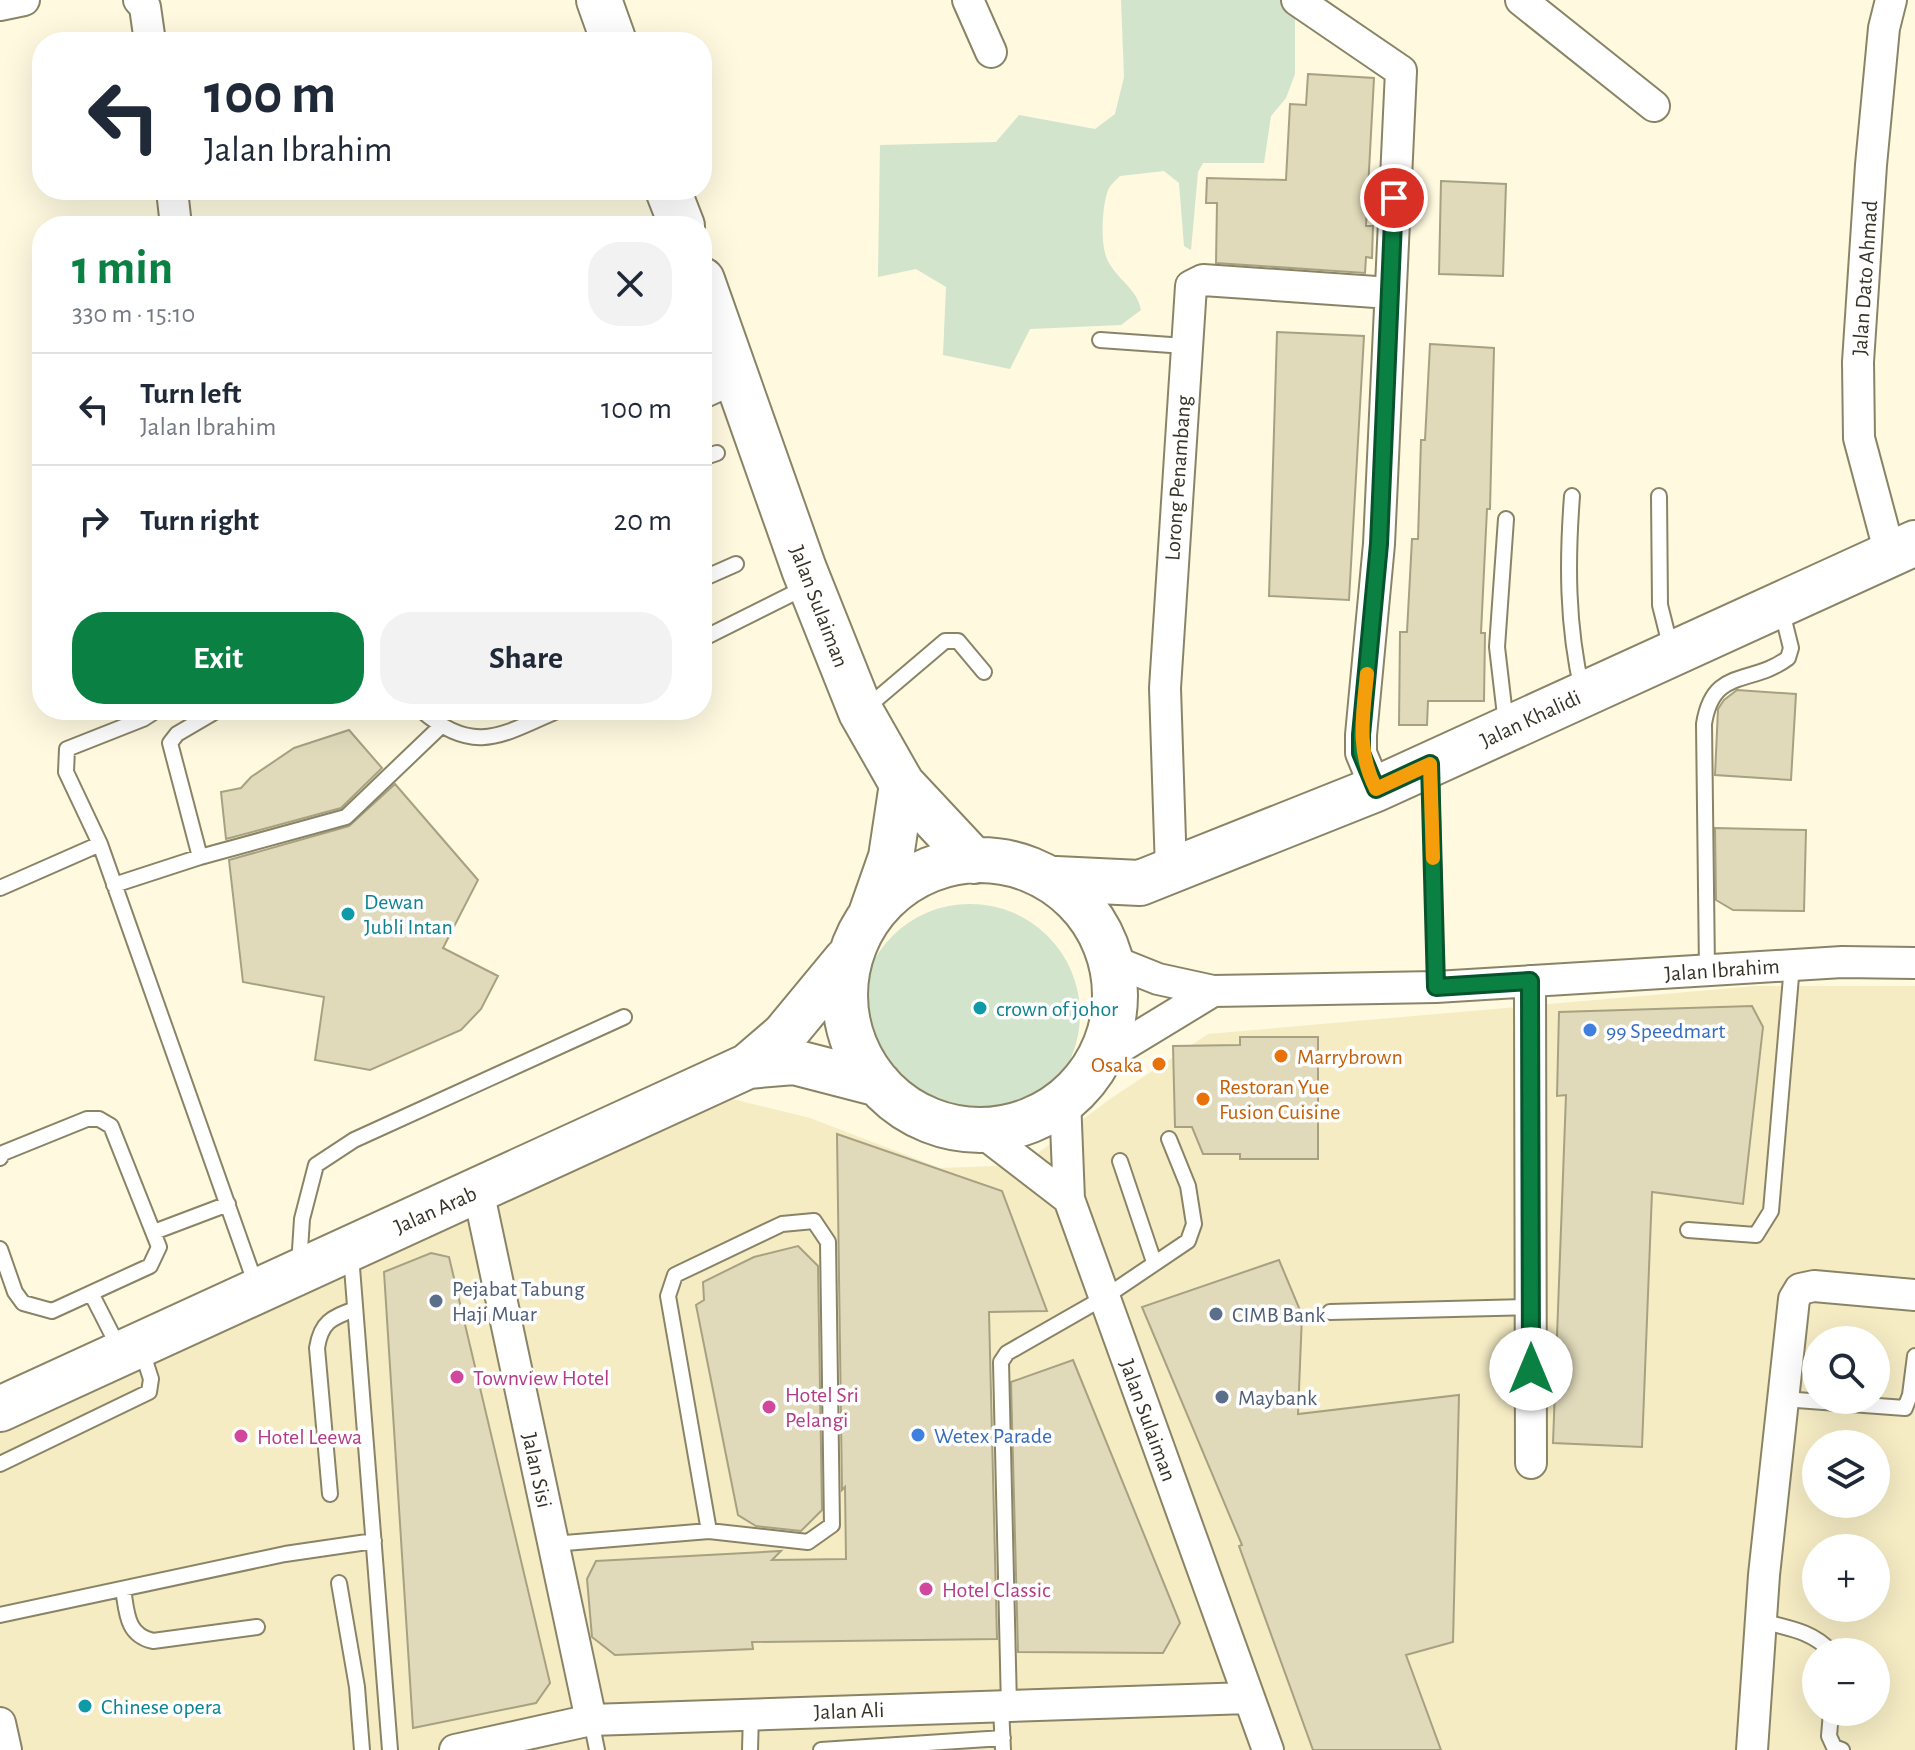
<!DOCTYPE html>
<html lang="en">
<head>
<meta charset="utf-8">
<style>
  body { margin:0; font-family:"Alegreya Sans",sans-serif; background:#f2f2f3; color:#1f2937; height:100vh; display:flex; flex-direction:column; font-size:30px; white-space:nowrap }
  * { box-sizing:border-box; margin:0 }
  p { font-size:26px; color:#747a83 }
  .icon { flex:none; width:44px; height:44px; fill:none; stroke:currentColor; stroke-width:2; stroke-linecap:round; stroke-linejoin:round }
  .map { position:relative; flex:1; overflow:hidden }
  .panel { position:absolute; left:32px; top:216px; width:680px; height:504px; display:flex; flex-direction:column; background:#fff; border-radius:32px; box-shadow:0 8px 32px #0002 }
  .panel>* { flex:none }
  .hud { position:absolute; left:32px; top:32px; width:680px; height:168px; border-radius:32px; box-shadow:0 8px 32px #0002; background:#fff; color:#1f2937; overflow:hidden }
  .buttons { position:absolute; left:1802px; top:1326px; display:grid; gap:16px }
  .buttons a { display:grid; place-items:center; width:88px; height:88px; border-radius:50%; background:#fff; box-shadow:0 8px 32px #0002; font-size:40px }
  .pin { position:absolute; display:grid; place-items:center; width:68px; height:68px; color:#fff; margin:-34px; border:4px solid #fff; border-radius:50%; box-shadow:0 2px 8px #0007 }
  .me { position:absolute; width:88px; margin:-44px; rotate:0deg; stroke-linejoin:round; filter:drop-shadow(0 0 6px #0008) }
  .turn { display:flex; align-items:center; gap:28px; height:168px; padding:0 40px; font-size:36px }
  .turn .icon { width:104px; height:104px; stroke-width:2.5 }
  .turn b { display:block; font-size:56px; line-height:68px }
  .round { display:grid; place-items:center; flex:none; width:84px; height:84px; border-radius:32px; background:#f2f2f3 }
  .summary { display:flex; align-items:center; justify-content:space-between; height:136px; padding:0 40px }
  h1 { font-size:48px; font-weight:700; line-height:60px; color:#0b8043 }
  .cta { display:flex; gap:16px; margin-top:auto; padding:16px 40px }
  .cta a { flex:1; height:92px; border-radius:32px; background:#0b8043; color:#fff; font-size:32px; font-weight:700; line-height:92px; text-align:center }
  .cta a+a { background:#f2f2f3; color:#1f2937 }
  ul { padding:0; list-style:none }
  li { display:flex; align-items:center; gap:24px; height:112px; padding:0 40px; border-top:2px solid #e0e1e3 }
  li div { flex:1 }
  li b { display:block; font-size:30px }
  li em { font-style:normal }
  .map>svg:first-child { display:block }
  .built { fill:#f5ecc4; fill-rule:evenodd }
  .green { fill:#d2e4cb }
  .building { fill:#e0dabb; stroke:#a7a182; stroke-width:2 }
  .lines { fill:none; stroke-linecap:round; stroke-linejoin:round }
  .lane-casing { stroke:#8a8466; stroke-width:18 }
  .street-casing { stroke:#8a8466; stroke-width:34 }
  .primary-casing { stroke:#8a8466; stroke-width:48 }
  .lane { stroke:#fff; stroke-width:14 }
  .street { stroke:#fff; stroke-width:30 }
  .primary { stroke:#fff; stroke-width:44 }
  .route-casing { stroke:#07532c; stroke-width:20 }
  .route { stroke:#0b8043; stroke-width:14 }
  .slow { stroke:#f59e0b; stroke-width:14 }
  .culture-dot { fill:#0f9aa8; stroke:#fff; stroke-width:3 }
  .shop-dot { fill:#3f7fe0; stroke:#fff; stroke-width:3 }
  .food-dot { fill:#e8710a; stroke:#fff; stroke-width:3 }
  .service-dot { fill:#5c6f8a; stroke:#fff; stroke-width:3 }
  .hotel-dot { fill:#d1479c; stroke:#fff; stroke-width:3 }
  .labels { text-anchor:middle; stroke-width:7; stroke-linejoin:round; paint-order:stroke }
  .street-label { font-size:22px; fill:#363326; stroke:#fff }
  .culture-label { font-size:22px; fill:#0d838f; stroke:#fff; text-anchor:start }
  .shop-label { font-size:22px; fill:#366cbe; stroke:#fff; text-anchor:start }
  .food-label { font-size:22px; fill:#c56008; stroke:#fff; text-anchor:start }
  .service-label { font-size:22px; fill:#4e5e75; stroke:#fff; text-anchor:start }
  .hotel-label { font-size:22px; fill:#b23c85; stroke:#fff; text-anchor:start }
</style>
</head>
<body>
<div class="map">
<svg width="1915" height="1750" viewBox="0 0 1915 1750">
  <rect width="100%" height="100%" fill="#fef9df"/>
  <path class="built" d="M1756 986H1915V1750H0V1409L732 1099 810 1118 940 1168 1022 1165 1110 1099 1208 1034ZM1816 1340H1876V1400H1816ZM1816 1444H1876V1504H1816ZM1816 1548H1876V1608H1816ZM1816 1652H1876V1712H1816Z"/>
  <path class="green" d="M1121 0H1280L1295 14V74L1286 98 1271 116 1264 163H1203L1198 172 1191 250 1184 246 1179 183 1164 171 1120 176C1116 180 1110 185 1108 190 1102 207 1100 243 1107 259 1116 279 1137 288 1141 310L1121 325 1030 329 1010 369 943 355 946 287 916 269 878 277 880 145 996 142 1019 115 1095 129 1115 114 1124 77Z
    M860 1014a110 110 0 1 1 220 0a110 110 0 1 1-220 0Z"/>
  <path class="building" d="M1308 74 1374 78 1366 226H1373L1372 258 1366 257 1365 273 1216 263 1217 203H1206L1207 178 1286 180 1290 104 1306 105Z
    M1441 181 1506 184 1503 276 1439 274Z
    M1277 332 1364 336 1349 600 1269 596Z
    M1430 344 1494 348 1490 509H1487L1481 633H1485L1484 701H1428L1427 725H1399L1400 632H1407L1412 539H1418L1421 440H1425Z
    M1737 690 1796 694 1791 780 1715 775 1718 709 1724 700Z
    M349 730 382 768 341 808 226 839 221 792 241 788 251 777 294 748Z
    M395 784 478 880 443 948 498 976 481 1009 461 1030 370 1070 315 1060 324 997 243 982 229 860 349 826Z
    M1715 828 1806 830 1804 911 1733 910 1716 900Z
    M1752 1006 1763 1027 1743 1204 1652 1192 1642 1447 1553 1443 1566 1095 1557 1096 1559 1012Z
    M1240 1037H1318V1159H1240V1154H1203L1192 1127H1175L1173 1046 1240 1045Z
    M837 1134 1002 1191 1047 1311 989 1312 997 1639 752 1642 753 1649 615 1655 592 1637 587 1579 596 1561 781 1551 772 1560 846 1559 845 1487 842 1490Z
    M798 1246 818 1266 822 1510 801 1531 756 1526 738 1515 696 1305 704 1300 703 1282 754 1257Z
    M431 1253 449 1257 550 1683 536 1703 413 1728 384 1272Z
    M1279 1260 1302 1315 1298 1414 1459 1395 1453 1642 1406 1655 1441 1750H1313L1239 1546 1242 1545 1142 1307Z
    M1073 1360 1180 1623 1163 1653 1018 1652 1011 1382Z"/>
  <g class="lines">
    <defs>
      <path id="lane" d="M1100 340 1185 346
        M702 458 717 453
        M1572 496C1567 562 1567 625 1582 690
        M1659 496 1660 605 1671 649
        M1506 519 1497 647 1506 724
        M702 579 736 564
        M702 639 806 587
        M865 709 945 641H958L984 672
        M157 710 143 719 67 749 66 772 100 844 257 1288
        M421 710C474 756 502 735 559 710
        M1431 772 1436 987
        M200 857 346 817 440 727
        M114 885 200 857 170 743 177 734 218 710
        M0 888 100 844
        M1707 970 1704 724C1713 666 1751 686 1788 658L1791 648 1781 608
        M0 1158 3 1153 87 1119H99L111 1126 159 1247 150 1266 52 1311 23 1303 15 1292 0 1249
        M1120 1161 1154 1262
        M1688 1230 1756 1235 1771 1211 1792 965
        M154 1232 228 1204
        M351 1255 390 1750
        M299 1265 302 1219 316 1165 354 1140 624 1017
        M91 1293 119 1348
        M1330 1312 1531 1307
        M1783 1399 1905 1408 1910 1395 1915 1356
        M0 1464 149 1392 151 1379 141 1348
        M330 1494 317 1348C321 1322 331 1318 355 1309
        M553 1544 709 1531 668 1296 675 1275 782 1224 814 1221 828 1242 832 1525 808 1542 709 1531
        M339 1583 357 1687 362 1750
        M123 1589C127 1612 126 1635 153 1641L257 1627
        M0 1615 285 1554 374 1541
        M1761 1621C1787 1628 1813 1631 1831 1652
        M1001 1707 1003 1750
        M1009 1707 1001 1362 1007 1353 1105 1297 1188 1241 1194 1224 1188 1186 1169 1139
        M1831 1712 1829 1736 1834 1747 1842 1750
        M591 1720 597 1750
        M750 1750 751 1714
        M821 1750 1003 1738"/>
      <path id="street" d="M139 0 145 7 150 42
        M968 0 991 52
        M1297 0 1401 71 1379 544 1361 735V753L1376 789
        M1521 0 1654 106
        M0 5 24 0
        M172 190 176 226
        M702 393 737 377
        M1890 554 1859 438 1858 362 1871 165 1884 28 1891 0
        M1171 870 1165 688 1191 286 1203 280 1390 293
        M1113 961 1158 979 1213 991 1436 987 1842 962 1915 963
        M1530 981 1531 1463
        M1098 1061 1213 991
        M1065 1099 1069 1199
        M978 1129 1069 1199 1268 1750
        M478 1190 591 1720
        M0 1723 6 1750
        M455 1750 591 1720 1248 1698
        M1752 1750 1764 1575 1794 1299 1800 1289 1814 1286 1915 1295"/>
      <path id="primary" d="M599 0 614 42
        M668 190 682 226
        M702 280 804 569 861 712 902 784 974 861
        M845 995a135 135 0 1 1 270 0a135 135 0 1 1-270 0Z
        M1056 879 1140 883 1376 789 1915 543
        M871 914 891 857 902 784
        M748 1066 784 1035 846 960
        M0 1409 748 1066 794 1062 879 1084"/>
    </defs>
    <use href="#lane" class="lane-casing"/>
    <use href="#street" class="street-casing"/>
    <use href="#primary" class="primary-casing"/>
    <use href="#lane" class="lane"/>
    <use href="#street" class="street"/>
    <use href="#primary" class="primary"/>
  </g>
  <g class="lines">
    <defs>
      <path id="route" d="M1394 198 1379 544 1361 735V753L1376 789 1430 764 1436 987 1530 981 1531 1369"/>
    </defs>
    <use href="#route" class="route-casing"/>
    <use href="#route" class="route"/>
    <path class="slow" d="M1367 674C1363 715 1356 750 1376 789L1430 764 1433 858"/>
  </g>
  <g class="culture-dot">
    <circle cx="348" cy="914" r="8"/>
    <circle cx="980" cy="1008" r="8"/>
    <circle cx="85" cy="1706" r="8"/>
  </g>
  <g class="shop-dot">
    <circle cx="1590" cy="1030" r="8"/>
    <circle cx="918" cy="1435" r="8"/>
  </g>
  <g class="food-dot">
    <circle cx="1281" cy="1056" r="8"/>
    <circle cx="1159" cy="1064" r="8"/>
    <circle cx="1203" cy="1099" r="8"/>
  </g>
  <g class="service-dot">
    <circle cx="436" cy="1301" r="8"/>
    <circle cx="1216" cy="1314" r="8"/>
    <circle cx="1222" cy="1397" r="8"/>
  </g>
  <g class="hotel-dot">
    <circle cx="457" cy="1377" r="8"/>
    <circle cx="769" cy="1407" r="8"/>
    <circle cx="241" cy="1436" r="8"/>
    <circle cx="926" cy="1589" r="8"/>
  </g>
  <g class="labels">
    <g class="street-label">
      <text transform="translate(1864 278) rotate(-86)" y="8">Jalan Dato Ahmad</text>
      <text transform="translate(1177 478) rotate(-86)" y="8">Lorong Penambang</text>
      <text transform="translate(820 606) rotate(69)" y="8">Jalan Sulaiman</text>
      <text transform="translate(1530 718) rotate(-25)" y="8">Jalan Khalidi</text>
      <text transform="translate(1722 969) rotate(-4)" y="8">Jalan Ibrahim</text>
      <text transform="translate(435 1209) rotate(-24)" y="8">Jalan Arab</text>
      <text transform="translate(1149 1420) rotate(70)" y="8">Jalan Sulaiman</text>
      <text transform="translate(538 1470) rotate(78)" y="8">Jalan Sisi</text>
      <text transform="translate(849 1710) rotate(-2)" y="8">Jalan Ali</text>
    </g>
    <g class="culture-label">
      <text x="364" y="909">Dewan<tspan x="364" dy="25">Jubli Intan</tspan></text>
      <text x="996" y="1016">crown of johor</text>
      <text x="101" y="1714">Chinese opera</text>
    </g>
    <g class="shop-label">
      <text x="1606" y="1038">99 Speedmart</text>
      <text x="934" y="1443">Wetex Parade</text>
    </g>
    <g class="food-label">
      <text x="1297" y="1064">Marrybrown</text>
      <text x="1143" y="1072" text-anchor="end">Osaka</text>
      <text x="1219" y="1094">Restoran Yue<tspan x="1219" dy="25">Fusion Cuisine</tspan></text>
    </g>
    <g class="service-label">
      <text x="452" y="1296">Pejabat Tabung<tspan x="452" dy="25">Haji Muar</tspan></text>
      <text x="1232" y="1322">CIMB Bank</text>
      <text x="1238" y="1405">Maybank</text>
    </g>
    <g class="hotel-label">
      <text x="473" y="1385">Townview Hotel</text>
      <text x="785" y="1402">Hotel Sri<tspan x="785" dy="25">Pelangi</tspan></text>
      <text x="257" y="1444">Hotel Leewa</text>
      <text x="942" y="1597">Hotel Classic</text>
    </g>
  </g>
</svg>
<div class="buttons">
<a><svg class="icon" aria-label="search" viewBox="0 0 24 24"><circle cx="10" cy="10" r="6"/><path d="M15 15l6 6"/></svg></a>
<a><svg class="icon" aria-label="layers" viewBox="0 0 24 24"><path d="M12 4l9 5-9 5-9-5zM3 14l9 5 9-5"/></svg></a>
<a>+</a>
<a>−</a>
</div>
<div class="pin" style="left:1394px;top:198px;background:#d93025"><svg class="icon" aria-label="arrive" viewBox="0 0 24 24"><path d="M6 21V4h12l-3 4 3 4H6"/></svg></div>
<svg class="me" style="left:1531px;top:1369px" viewBox="-20 -20 40 40"><circle r="19" fill="#fff"/><path d="M0-13L10 11 0 6-10 11z" fill="#0b8043"/></svg>
<div class="hud">
<div class="turn"><svg class="icon" aria-label="left" viewBox="0 0 24 24"><path d="M17 20v-9H6M10 6l-5 5 5 5"/></svg><div><b>100 m</b>Jalan Ibrahim</div></div>
</div>
<section class="panel">
<div class="summary"><div><h1>1 min</h1><p>330 m · 15:10</p></div><a class="round"><svg class="icon" aria-label="close" viewBox="0 0 24 24"><path d="M6 6l12 12M18 6L6 18"/></svg></a></div>
<ul>
<li><svg class="icon" aria-label="left" viewBox="0 0 24 24"><path d="M17 20v-9H6M10 6l-5 5 5 5"/></svg><div><b>Turn left</b><p>Jalan Ibrahim</p></div><em>100 m</em></li>
<li><svg class="icon" aria-label="right" viewBox="0 0 24 24"><path d="M7 20v-9h11M14 6l5 5-5 5"/></svg><div><b>Turn right</b></div><em>20 m</em></li>
</ul>
<div class="cta"><a>Exit</a><a>Share</a></div>
</section>
</div>
</body>
</html>
